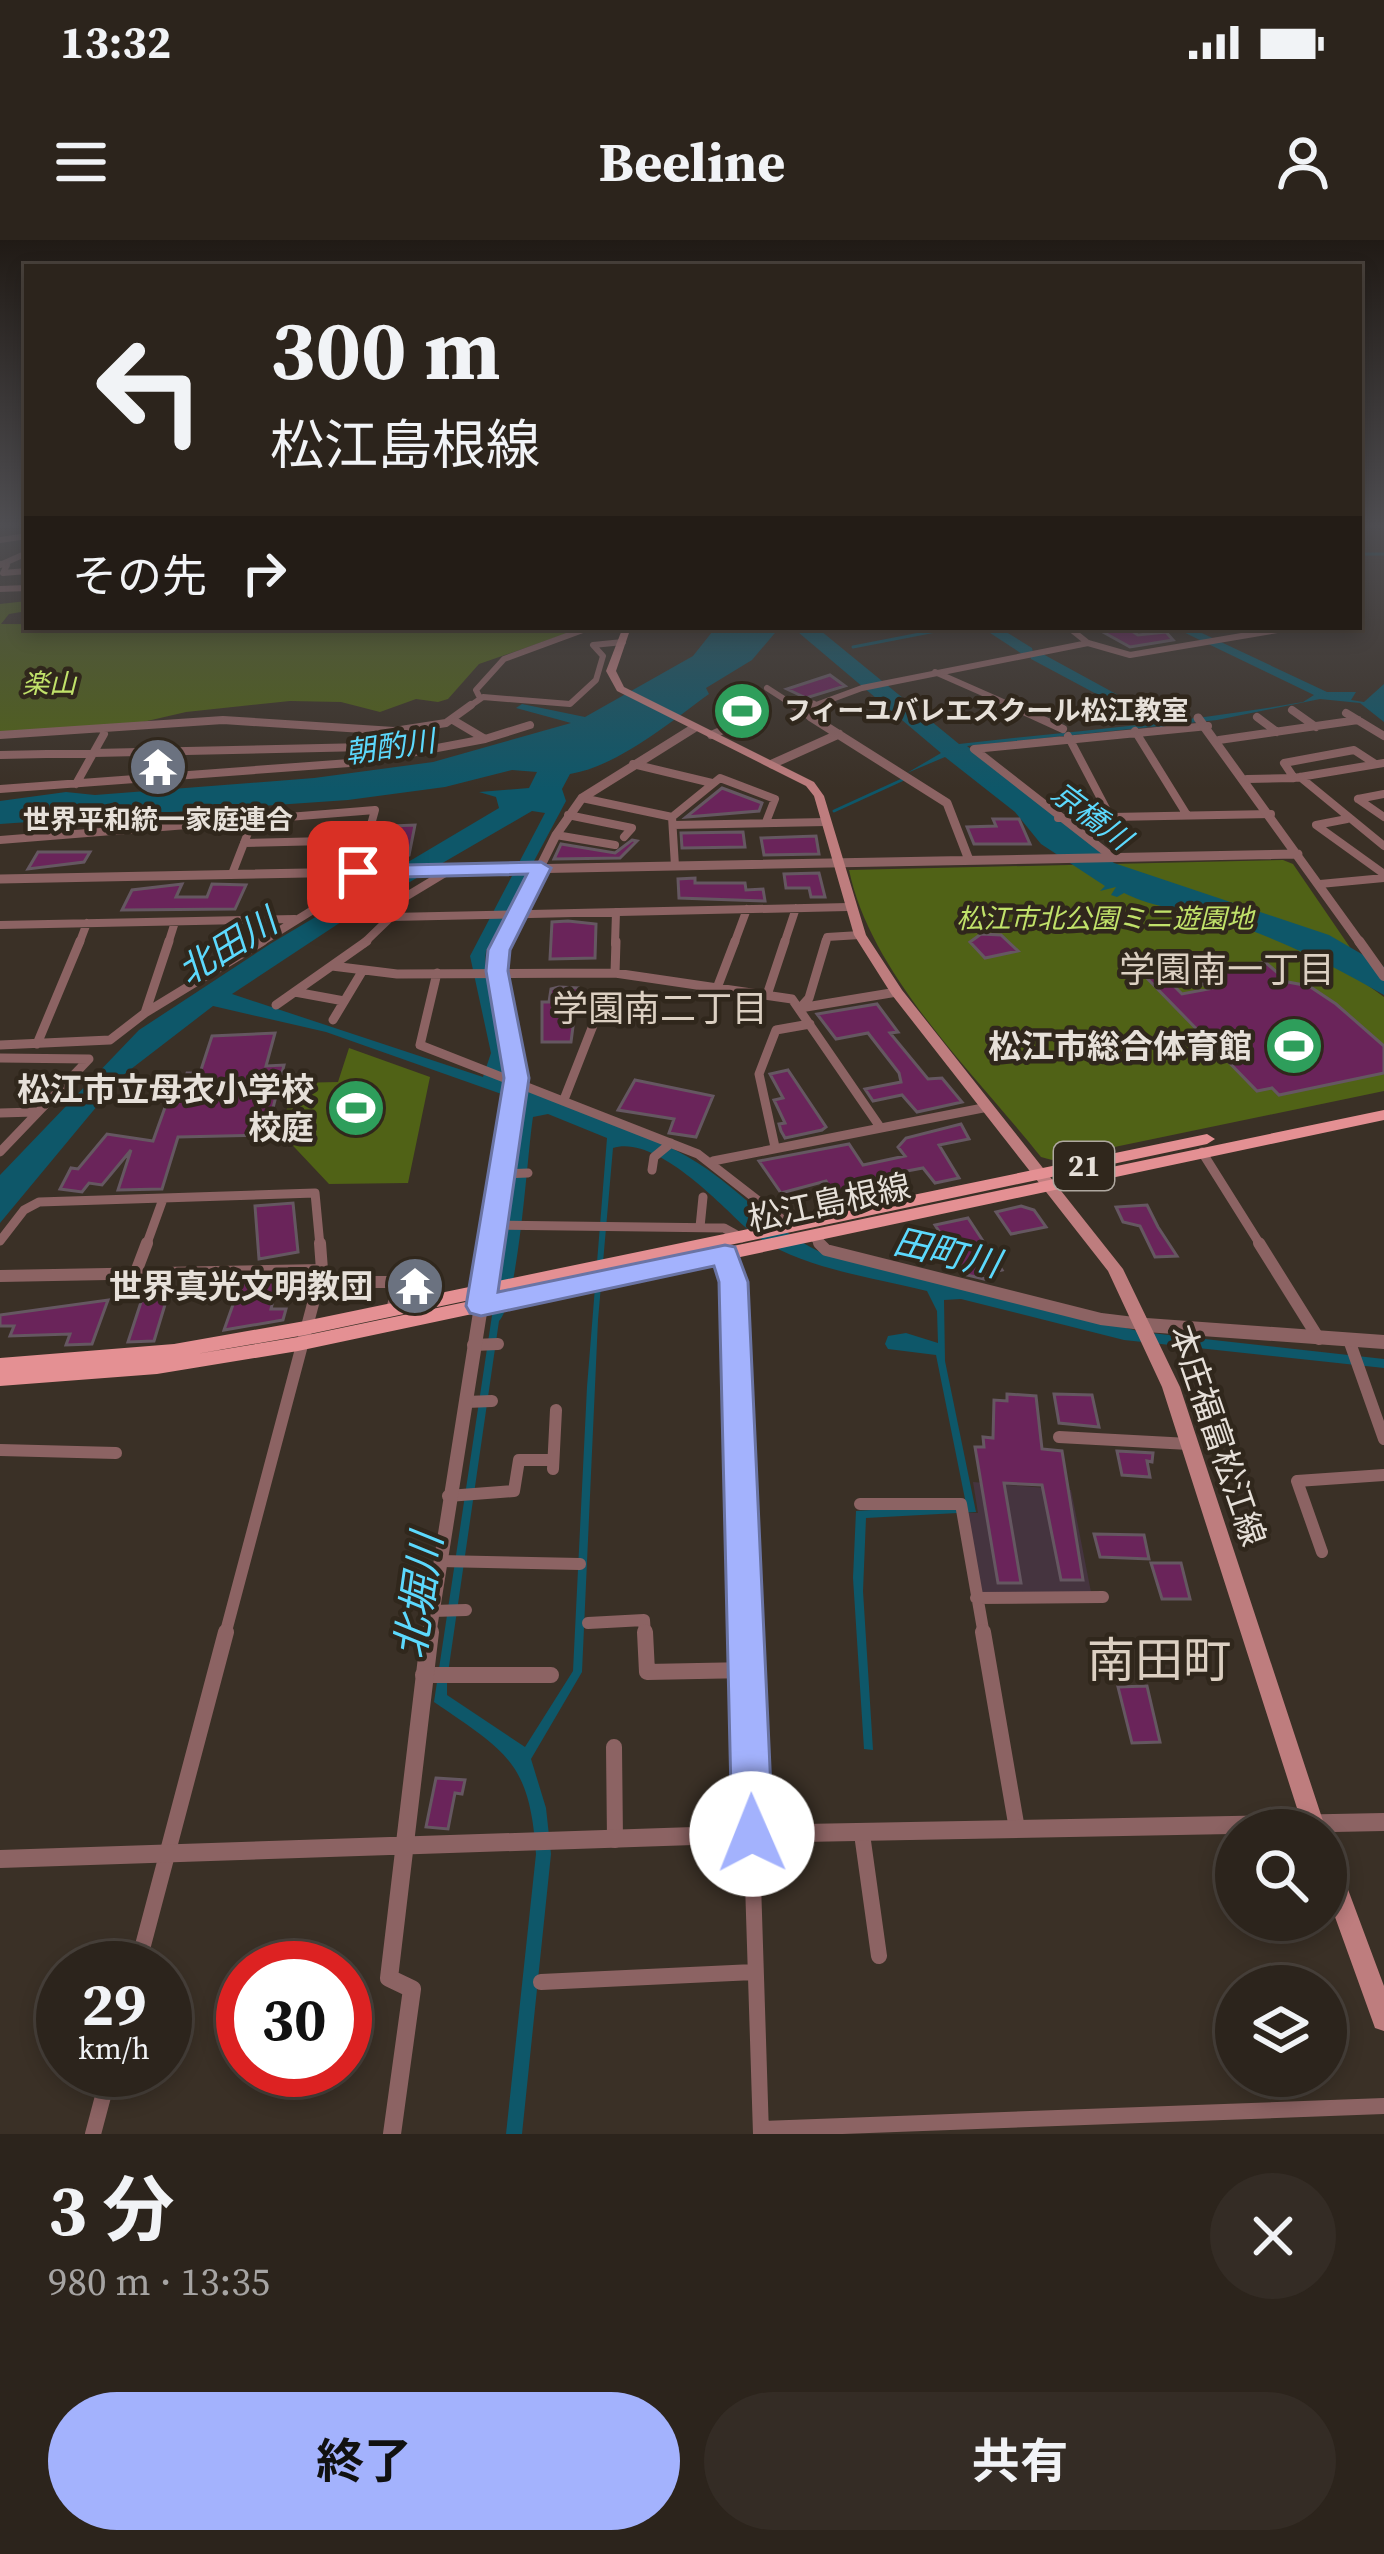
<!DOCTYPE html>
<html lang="ja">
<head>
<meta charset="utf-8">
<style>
  body { margin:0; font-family:"Source Serif 4","Noto Sans JP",serif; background:#342c25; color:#f1f3f6; height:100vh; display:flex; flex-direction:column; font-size:45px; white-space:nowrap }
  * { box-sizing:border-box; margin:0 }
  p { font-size:39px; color:#a6a4a3 }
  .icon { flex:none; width:66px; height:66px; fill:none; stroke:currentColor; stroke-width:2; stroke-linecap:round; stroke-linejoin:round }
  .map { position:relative; height:1894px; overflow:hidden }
  .side { display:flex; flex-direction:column; background:#2c241c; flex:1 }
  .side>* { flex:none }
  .banner { position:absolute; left:24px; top:24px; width:1338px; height:366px; border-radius:0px; box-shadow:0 6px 18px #0003,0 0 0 3px #48413b; background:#2c241c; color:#f1f3f6; overflow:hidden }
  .fabs { position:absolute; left:1215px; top:1569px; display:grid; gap:24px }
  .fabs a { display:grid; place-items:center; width:132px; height:132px; border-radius:50%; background:#2c241c; box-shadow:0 6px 18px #0003,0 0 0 3px #48413b; font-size:60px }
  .speed { position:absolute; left:36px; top:1701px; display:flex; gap:24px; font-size:60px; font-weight:700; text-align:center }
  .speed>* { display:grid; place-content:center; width:156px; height:156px; border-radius:50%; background:#2c241c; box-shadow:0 6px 18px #0003,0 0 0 3px #48413b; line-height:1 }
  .speed small { font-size:30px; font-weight:400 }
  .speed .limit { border:18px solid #d22; background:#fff; color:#111 }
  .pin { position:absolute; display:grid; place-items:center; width:102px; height:102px; color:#fff; margin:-51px; border-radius:24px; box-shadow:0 6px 18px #0006 }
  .me { position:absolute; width:132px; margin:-66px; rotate:359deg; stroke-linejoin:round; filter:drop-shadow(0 0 9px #0008) }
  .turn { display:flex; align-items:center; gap:42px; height:252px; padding:0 48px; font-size:54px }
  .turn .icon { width:156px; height:156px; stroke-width:2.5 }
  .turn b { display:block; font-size:84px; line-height:102px }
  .then { display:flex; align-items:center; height:114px; padding:0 48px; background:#0003; gap:24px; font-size:45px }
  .round { display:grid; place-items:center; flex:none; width:126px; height:126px; border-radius:63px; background:#342c25 }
  .summary { display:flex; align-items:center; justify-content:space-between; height:204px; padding:0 48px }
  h1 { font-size:72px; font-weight:700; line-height:90px }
  .cta { display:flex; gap:24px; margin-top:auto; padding:24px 48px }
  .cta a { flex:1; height:138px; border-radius:72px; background:#a3b2fd; color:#111; font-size:48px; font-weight:700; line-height:138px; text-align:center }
  .cta a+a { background:#342c25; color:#f1f3f6 }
  .status { display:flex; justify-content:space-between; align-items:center; height:84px; padding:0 60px; background:#2c241c; direction:ltr }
  .status svg { height:33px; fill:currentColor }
  header { display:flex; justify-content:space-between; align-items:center; height:156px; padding:0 48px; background:#2c241c; font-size:54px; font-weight:700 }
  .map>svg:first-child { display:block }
  .medical { fill:#45343f }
  .green { fill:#506216 }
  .water { fill:#0e5769; fill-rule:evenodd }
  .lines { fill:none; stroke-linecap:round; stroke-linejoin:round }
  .stream { stroke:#0e5769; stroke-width:3 }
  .river { fill:#0e5769; fill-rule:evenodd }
  .building { fill:#6a245a; stroke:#655761; stroke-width:3 }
  .minor-far4 { stroke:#8c6363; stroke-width:6 }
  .minor-far3 { stroke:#8c6363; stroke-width:8 }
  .minor-far2 { stroke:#8c6363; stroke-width:9 }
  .minor-far1 { stroke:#8c6363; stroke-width:12 }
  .minor { stroke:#8c6363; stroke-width:16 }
  .tertiary-far4 { stroke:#8c6363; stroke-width:6 }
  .tertiary-far3 { stroke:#8c6363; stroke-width:9 }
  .tertiary-far2 { stroke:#8c6363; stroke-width:10 }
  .tertiary-far1 { stroke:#8c6363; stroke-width:14 }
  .tertiary { stroke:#8c6363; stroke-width:18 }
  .secondary { fill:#be7d7e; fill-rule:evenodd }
  .primary { fill:#e49093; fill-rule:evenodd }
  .route { fill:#a3b2fd; stroke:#6a74a4; stroke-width:3 }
  .labels { text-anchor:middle; stroke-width:9; stroke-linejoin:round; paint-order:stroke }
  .far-park-label { font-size:27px; font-style:italic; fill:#c1e26a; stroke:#30271c }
  .far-poi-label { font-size:27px; font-weight:bold; fill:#e6e0d9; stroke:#30271c; text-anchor:start }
  .far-water-label { font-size:30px; font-style:italic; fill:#5cd9fd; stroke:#30271c }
  .shield { fill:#30271c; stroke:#afa8a0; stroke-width:3 }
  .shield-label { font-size:30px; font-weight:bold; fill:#e6e0d9 }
  .poi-label { font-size:33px; font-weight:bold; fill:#e6e0d9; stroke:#30271c; text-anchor:end }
  .street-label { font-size:33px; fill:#e6e0d9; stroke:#30271c }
  .water-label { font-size:36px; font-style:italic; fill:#5cd9fd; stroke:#30271c }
  .neighbourhood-label { font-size:36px; fill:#dcd0c2; stroke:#30271c }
  .near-water-label { font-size:42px; font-style:italic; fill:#5cd9fd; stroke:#30271c }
  .near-quarter-label { font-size:48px; fill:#dcd0c2; stroke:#30271c }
</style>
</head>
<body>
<div class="status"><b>13:32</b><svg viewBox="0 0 49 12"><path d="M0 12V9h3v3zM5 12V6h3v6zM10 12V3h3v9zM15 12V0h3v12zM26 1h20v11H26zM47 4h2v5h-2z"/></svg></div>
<header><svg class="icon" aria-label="menu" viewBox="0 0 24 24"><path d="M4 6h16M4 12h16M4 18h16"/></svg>Beeline<svg class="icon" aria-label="person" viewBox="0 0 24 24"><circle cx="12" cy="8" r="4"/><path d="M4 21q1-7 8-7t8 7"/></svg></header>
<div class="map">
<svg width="1384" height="1894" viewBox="0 0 1384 1894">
  <rect width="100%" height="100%" fill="#3a3026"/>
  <path class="medical" d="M973 1242 1071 1250 1091 1352 981 1353 967 1273H978Z"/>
  <path class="green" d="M27 361V371L9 374 1 384 585 387 479 424 448 459 438 462 416 459 380 472 341 462 290 461 186 472 104 491 0 494V364Z
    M1283 620 1293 624 1373 741 1366 744 1384 757V851L1052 920 1041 917C976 835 871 736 849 630Z
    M349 808 430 837 408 943 329 944 281 893 293 843 338 842Z"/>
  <path class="water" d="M716 387H780L752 420 706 448 709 454C669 483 618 526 570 534L562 549 566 561 486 711C481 755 509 799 504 845L529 850C587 874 655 893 707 929 745 956 776 990 818 1011L1142 1092 1384 1119V1128L1124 1100 961 1059 944 1060 945 1121 976 1272 866 1278 863 1351 873 1510 864 1509 853 1338 856 1271 966 1264 936 1115 888 1109 885 1104 888 1096 906 1093 938 1103 937 1071 927 1051C869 1036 790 1028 744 986 717 961 655 895 613 908L598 1080 582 1432 531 1519 546 1568 551 1614 522 1894H506L536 1614C530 1521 505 1511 434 1462L524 862 326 792 213 766 122 836 0 983V935L139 790 270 704 499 568 496 557 479 552 529 548 537 532 512 530 445 547 348 560 0 584V561L66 552 95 555 314 538 433 522 571 483 516 468 522 464 585 477 693 416ZM532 571 545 573 470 716 491 813 483 837 232 754 341 682ZM548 874 607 898 587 1147 573 1431 525 1507 447 1455V1440L499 1081C519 1060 527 915 533 877Z
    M792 387 821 391 959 504C1074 491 1189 482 1303 462L1314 455 1173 387H1189L1327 452H1356L1351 460 1364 462 1384 444V482L1360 463 1320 459 1217 480 967 506 1114 623 1329 695 1384 727V755C1333 725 1279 699 1222 680 1189 669 1155 669 1124 653L1117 657 1111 655 1116 647 1100 651 1105 646 1041 604 1015 572 945 517 907 533 941 513Z"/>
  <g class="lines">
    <path class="stream" d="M1359 314H1384
      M853 407 956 387
      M834 571 904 539"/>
    <path class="river" d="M981 387H998L1032 408 1033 412 1041 413 1173 485 1160 488 1031 419 1030 415 1022 414Z"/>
  </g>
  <path class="building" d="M1127 388 1138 395 1166 392 1173 400 1130 407 1103 392Z
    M830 435 845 446 806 458 787 449Z
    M722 548 762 563 759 571 686 577Z
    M993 579H1019L1030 604H974L967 587 996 586Z
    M415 585 409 615 385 623 392 586Z
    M743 592 745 607 682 608 681 593Z
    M816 596 819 614 764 615 761 598Z
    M632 600 637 601 620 618 554 619 561 604 615 613Z
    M38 612H90L84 622 28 629Z
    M819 633 825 657H811L809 648H786L784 634Z
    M695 638V643H745L746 650 763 649 765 661 679 658 678 639Z
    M182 644 176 657H207L212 644 246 645 235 669 122 670 132 650Z
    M568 681 596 684 595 718 550 719 552 682Z
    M981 694 1001 695 1018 711 985 718 970 702Z
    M1265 722 1288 742 1309 746 1336 764 1384 806V833L1279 855 1272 848 1257 851 1139 730 1155 727 1182 754 1208 749 1193 735Z
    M559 747 578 748 571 802H542V762H549L551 749Z
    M877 764 898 792 890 793 928 839 942 838 962 862 917 872 902 855 873 861 865 849 901 842 899 833 868 793 836 799 817 774Z
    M275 793 266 826 284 825 266 895 178 897 162 949 118 950 131 910 102 945 89 943 82 952 60 949 71 928 78 929 107 894 153 901 173 845H183L187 833H200L212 796Z
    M788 830 826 887 822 890 785 898 781 891 779 884 785 883 774 860 783 858 770 834Z
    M635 840 713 856 696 897 669 893 674 879 618 870Z
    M961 884 969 899 939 905 959 938 935 943 923 928 896 933 903 944 836 958 826 941 781 953 759 921 849 904 863 925 905 916 898 907 906 898Z
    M293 963 298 1012 259 1019 255 966Z
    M1147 965 1158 987 1177 1016 1155 1017 1140 986 1123 982 1116 967Z
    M1021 966 1034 970 1046 987 1011 994 996 972Z
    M968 978 1002 1030 981 1035 984 1039 967 1035 935 985Z
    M278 1041 271 1069H286L283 1080 224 1090 241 1042Z
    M167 1058 154 1101 128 1102 142 1059Z
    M108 1060 92 1104 66 1105 70 1094 10 1096 14 1086H0V1075Z
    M1007 1154 1036 1156 1042 1209 1062 1211 1083 1340H1061L1042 1245 1004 1243 1021 1343H998L975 1207H984L983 1197 993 1198 994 1160 1007 1161Z
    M1054 1154 1092 1155 1099 1187 1059 1183Z
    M1117 1211 1153 1213 1152 1222 1147 1221 1150 1237 1122 1235Z
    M1094 1294 1144 1295 1149 1319 1100 1317Z
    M1151 1323H1181L1190 1359H1162Z
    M1147 1446 1160 1502 1132 1503 1118 1447Z
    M436 1538 465 1540 462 1554 455 1553 448 1589 426 1587Z"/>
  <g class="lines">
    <path class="minor-far4" d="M0 300 27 296
      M1 324 7 325 3 333 27 331
      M0 325 27 313
      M0 349 27 348
      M1088 403 1130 415 1295 387
      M935 432 1017 468
      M767 448 798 468
      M480 458 476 450 504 419 591 387
      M467 468 483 457 570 464 596 440 603 416 593 405 623 402"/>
    <path class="minor-far3" d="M793 465 811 477
      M1010 465 1063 489
      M1292 470 1316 487
      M1346 473 1384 496
      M1257 477 1277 492
      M1135 491 1187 575
      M0 495 223 480 394 491 446 483 471 465
      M711 495 745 481 740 479
      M1068 496 1110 576
      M485 499 530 485
      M1219 500 1358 480
      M0 515 366 507
      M633 524 712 543
      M1300 537 1384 606
      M1294 538 1284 523 1354 510 1374 523
      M1247 539 1294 538 1384 523
      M76 544 104 494
      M0 549 363 522 485 499 453 480
      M582 558 672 577
      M1358 559 1384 577
      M1358 559 1384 554
      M568 575 632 588 624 597
      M1058 578 1271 574
      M1347 579 1316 585 1384 634
      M673 585 826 582
      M556 595 615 605
      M0 600 375 570 358 632
      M244 603 368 600
      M1111 616 974 509 1208 486
      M675 626 672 577 720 538 775 559 766 582
      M232 634 253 580
      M1320 644 1384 638
      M391 677 377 674 450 630
      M0 685 295 679
      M79 704 87 683
      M168 704 175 682
      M258 704 374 632
      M363 704 391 677 848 667
      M615 704 616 672
      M734 704 747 669
      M784 704 796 668
      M825 704 827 697 860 695"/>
    <path class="minor-far2" d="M332 726 397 734 615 733 792 759 880 887
      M437 733 420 805 698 914 792 987
      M615 733 616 701
      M717 748 735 701
      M295 752 344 761
      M767 755 785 701
      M276 765 367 701
      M800 768 809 758 826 701
      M800 768 897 752
      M145 773 263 701
      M333 780 363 730
      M37 804 80 701
      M0 805 110 800 145 773 169 701
      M0 818 89 819
      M565 857 601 765
      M0 873 35 872
      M775 907 759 834 776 790 810 784
      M0 912 89 819
      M1202 912 1261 1006
      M713 921 988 867
      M652 930 654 917 671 903
      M505 934 528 933
      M496 985 724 988 742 998
      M700 987 703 957
      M812 995 822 1006
      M0 1001 24 970 39 962 315 953 320 1006
      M146 1006 163 959"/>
    <path class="minor-far1" d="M819 1003 826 1010 1101 1079 1142 1084
      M1259 1003 1319 1099
      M725 1014 734 1042 745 1395
      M136 1032 147 1003
      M0 1036 322 1030
      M319 1042H399L392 1070
      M1349 1100 1384 1199
      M473 1105 498 1104
      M466 1162 492 1161
      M1059 1197 1189 1204
      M0 1210 116 1213
      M553 1229 556 1170
      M448 1256 514 1251 519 1220H553
      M860 1264H961L984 1395
      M1322 1312 1297 1241 1384 1235
      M440 1321 580 1324
      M976 1358 1103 1357
      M433 1371 466 1370
      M588 1383 644 1380 645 1395
      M225 1395 322 1030 320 1003"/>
    <path class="minor" d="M645 1392 647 1432 749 1430
      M745 1392 761 1894
      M983 1392 1017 1589
      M423 1435H551
      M614 1507 615 1600
      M862 1594 879 1716
      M137 1728 226 1392
      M541 1742 754 1732
      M761 1889 1384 1866
      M93 1894 110 1830"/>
    <path class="tertiary-far4" d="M808 468 862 448 1088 403 1068 387"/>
    <path class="tertiary-far3" d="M813 465 808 467 811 477 947 563 969 620
      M1198 478 1361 704
      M772 524 839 494
      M0 639 1298 614
      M502 704 556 595 582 558 694 488"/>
    <path class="tertiary-far2" d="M1359 701 1384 736
      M490 1006 516 843 497 731 504 701"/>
    <path class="tertiary-far1" d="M1146 1085 1384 1102
      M429 1395 491 1003"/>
    <path class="tertiary" d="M0 1619 753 1594 1384 1582
      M392 1894 412 1749 389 1738 430 1392"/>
    <path class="secondary" d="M623 387H631L616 431 624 447 814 542 824 556 866 695 902 750 1123 1029 1180 1147 1326 1590H1304L1162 1147 1108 1031 892 755 854 695 814 556 806 546 617 451 606 431Z
      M1326 1609 1334 1612 1337 1620 1384 1746V1791L1375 1788 1326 1652Z"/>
    <path class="primary" d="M1384 870V880L298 1111 157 1134 0 1146V1132L170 1118 0 1132V1118L174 1104 305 1081 1207 894 1215 899 1207 904 305 1095 196 1114 298 1097Z"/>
  </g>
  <linearGradient id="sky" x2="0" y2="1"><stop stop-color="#201a15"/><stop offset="0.52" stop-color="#4f4e52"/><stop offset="1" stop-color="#4f4e52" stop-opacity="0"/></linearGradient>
  <rect width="1384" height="549" fill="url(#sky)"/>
  <path class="route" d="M541 622 551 628 510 710 508 731 529 838 498 1052 725 1005 735 1007 748 1042 773 1594 767 1608 752 1614 738 1608 732 1594 719 1042 714 1026 481 1076 470 1073 466 1066 504 838 486 731 488 710 527 634 358 638 347 632 358 626Z"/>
  <defs>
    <symbol id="stadium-disc" viewBox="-11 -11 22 22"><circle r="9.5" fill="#2e9e5b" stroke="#30271c"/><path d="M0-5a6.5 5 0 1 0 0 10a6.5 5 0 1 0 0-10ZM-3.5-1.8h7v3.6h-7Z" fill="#fff"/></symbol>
    <symbol id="temple-disc" viewBox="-11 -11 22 22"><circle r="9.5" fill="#6b7280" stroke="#30271c"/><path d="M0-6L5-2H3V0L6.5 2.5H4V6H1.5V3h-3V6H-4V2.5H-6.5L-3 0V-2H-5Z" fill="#fff"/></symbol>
  </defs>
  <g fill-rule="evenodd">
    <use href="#stadium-disc" x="709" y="438" width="66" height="66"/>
    <use href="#temple-disc" x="125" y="494" width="66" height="66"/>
    <use href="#stadium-disc" x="1261" y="773" width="66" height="66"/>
    <use href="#stadium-disc" x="323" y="835" width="66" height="66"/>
    <use href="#temple-disc" x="382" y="1013" width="66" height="66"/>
  </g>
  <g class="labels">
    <g class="far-park-label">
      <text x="49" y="453">楽山</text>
      <text x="1105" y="688">松江市北公園ミニ遊園地</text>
    </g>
    <g class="far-poi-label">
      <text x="784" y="480">フィーユバレエスクール松江教室</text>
      <text x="158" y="589" text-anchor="middle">世界平和統一家庭連合</text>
    </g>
    <g class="far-water-label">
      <text transform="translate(390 507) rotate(-8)" y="10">朝酌川</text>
      <text transform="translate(1091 576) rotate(37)" y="10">京橋川</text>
    </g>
    <rect class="shield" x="1054" y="902" width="60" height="48" rx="9"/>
    <g class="shield-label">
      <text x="1084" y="936">21</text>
    </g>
    <g class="poi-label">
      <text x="1252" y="818">松江市総合体育館</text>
      <text x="314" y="861">松江市立母衣小学校<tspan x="314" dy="38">校庭</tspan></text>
      <text x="373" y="1058">世界真光文明教団</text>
    </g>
    <g class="street-label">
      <text transform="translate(829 962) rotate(-12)" y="12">松江島根線</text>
      <text transform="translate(1218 1195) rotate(71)" y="12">本庄福富松江線</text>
    </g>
    <g class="water-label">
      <text transform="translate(227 706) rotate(-32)" y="13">北田川</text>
      <text transform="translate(947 1012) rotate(13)" y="13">田町川</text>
    </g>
    <g class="neighbourhood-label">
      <text x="1227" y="742">学園南一丁目</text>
      <text x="660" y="781">学園南二丁目</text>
    </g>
    <g class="near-water-label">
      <text transform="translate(418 1356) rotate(-82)" y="15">北堀川</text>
    </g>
    <g class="near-quarter-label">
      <text x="1159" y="1437">南田町</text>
    </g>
  </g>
</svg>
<div class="fabs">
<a><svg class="icon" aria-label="search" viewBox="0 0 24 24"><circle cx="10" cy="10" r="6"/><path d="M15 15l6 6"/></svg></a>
<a><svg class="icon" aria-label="layers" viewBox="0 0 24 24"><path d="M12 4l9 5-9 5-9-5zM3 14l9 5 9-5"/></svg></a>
</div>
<div class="speed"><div>29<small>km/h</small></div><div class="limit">30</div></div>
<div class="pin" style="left:358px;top:632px;background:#d93025"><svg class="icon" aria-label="arrive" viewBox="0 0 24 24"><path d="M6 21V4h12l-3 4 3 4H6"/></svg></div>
<svg class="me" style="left:752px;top:1594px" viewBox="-20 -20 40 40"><circle r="19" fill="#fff"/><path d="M0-13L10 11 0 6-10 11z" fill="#a3b2fd"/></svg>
<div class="banner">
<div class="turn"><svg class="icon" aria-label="left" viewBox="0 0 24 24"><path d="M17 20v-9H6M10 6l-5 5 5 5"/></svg><div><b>300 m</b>松江島根線</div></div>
<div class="then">その先<svg class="icon" aria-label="right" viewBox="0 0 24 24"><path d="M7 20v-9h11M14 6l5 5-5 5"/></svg></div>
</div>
</div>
<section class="side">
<div class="summary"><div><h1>3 分</h1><p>980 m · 13:35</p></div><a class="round"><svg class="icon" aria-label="close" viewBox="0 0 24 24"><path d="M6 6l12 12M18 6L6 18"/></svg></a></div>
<div class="cta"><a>終了</a><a>共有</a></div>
</section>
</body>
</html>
